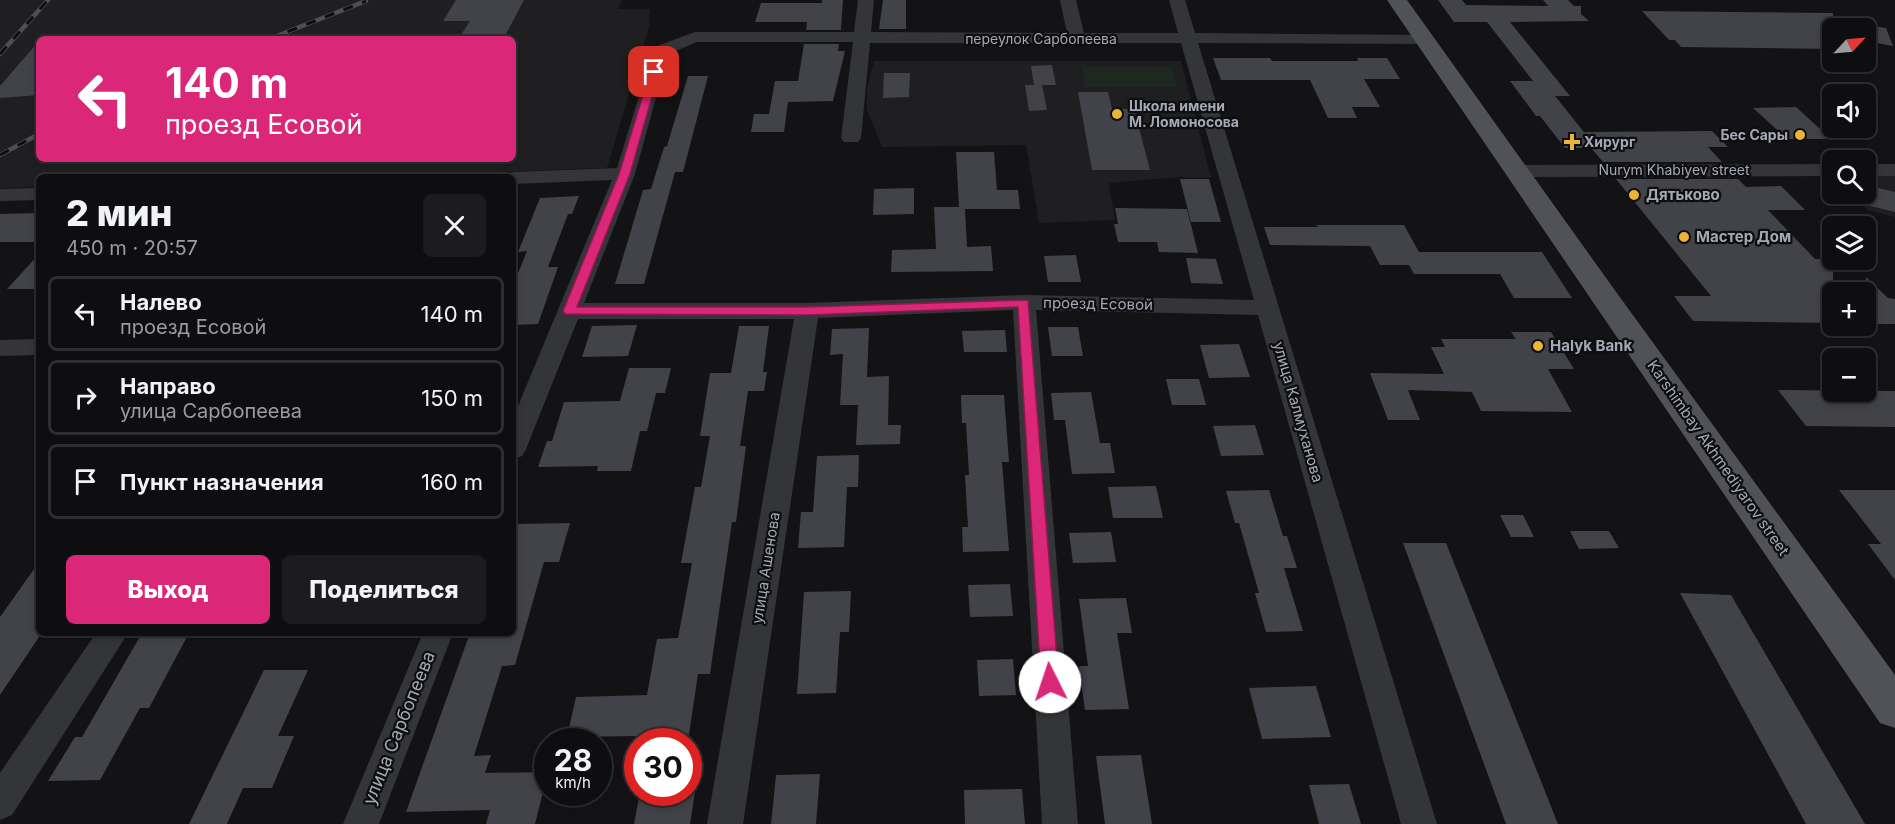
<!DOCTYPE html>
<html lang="ru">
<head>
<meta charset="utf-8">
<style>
  body { margin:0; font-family:Inter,sans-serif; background:#1c1c1e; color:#f1f3f6; height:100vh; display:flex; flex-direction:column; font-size:22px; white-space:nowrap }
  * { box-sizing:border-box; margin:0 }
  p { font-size:20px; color:#9b9c9f }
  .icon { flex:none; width:33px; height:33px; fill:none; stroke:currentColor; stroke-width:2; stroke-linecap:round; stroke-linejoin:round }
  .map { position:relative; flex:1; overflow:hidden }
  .drawer { position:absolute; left:36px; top:174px; width:480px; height:462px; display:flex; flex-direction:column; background:#0e0e10; border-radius:9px; box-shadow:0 3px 9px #0003,0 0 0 2px #2e2e30 }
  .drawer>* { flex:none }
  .hud { position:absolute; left:36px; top:36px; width:480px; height:126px; border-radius:9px; box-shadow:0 3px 9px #0003,0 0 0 2px #2e2e30; background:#db2777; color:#fff; overflow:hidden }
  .needle { width:39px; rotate:64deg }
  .controls { position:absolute; left:1822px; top:18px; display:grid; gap:12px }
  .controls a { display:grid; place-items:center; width:54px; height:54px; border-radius:9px; background:#0e0e10; box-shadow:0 3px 9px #0003,0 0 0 2px #2e2e30; font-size:30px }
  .speed { position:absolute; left:534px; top:728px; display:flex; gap:12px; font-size:30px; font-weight:700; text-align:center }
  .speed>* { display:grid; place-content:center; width:78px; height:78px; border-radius:50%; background:#0e0e10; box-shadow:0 3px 9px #0003,0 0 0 2px #2e2e30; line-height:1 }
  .speed small { font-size:15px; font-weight:400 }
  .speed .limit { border:9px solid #d22; background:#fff; color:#111 }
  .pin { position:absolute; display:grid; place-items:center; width:51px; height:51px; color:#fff; margin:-26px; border-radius:12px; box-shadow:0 3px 9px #0006 }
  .me { position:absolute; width:66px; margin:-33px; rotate:356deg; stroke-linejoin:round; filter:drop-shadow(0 0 4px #0008) }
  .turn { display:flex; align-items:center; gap:21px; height:126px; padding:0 30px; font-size:27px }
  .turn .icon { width:78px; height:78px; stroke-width:2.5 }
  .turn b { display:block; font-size:42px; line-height:51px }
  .round { display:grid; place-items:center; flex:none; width:63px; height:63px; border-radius:9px; background:#1c1c1e }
  .summary { display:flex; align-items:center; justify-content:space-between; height:102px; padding:0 30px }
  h1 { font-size:36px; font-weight:800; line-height:45px }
  .button { display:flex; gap:12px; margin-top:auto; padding:12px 30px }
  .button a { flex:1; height:69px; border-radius:9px; background:#db2777; color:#fff; font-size:24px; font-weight:800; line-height:69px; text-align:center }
  .button a+a { background:#1c1c1e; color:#f1f3f6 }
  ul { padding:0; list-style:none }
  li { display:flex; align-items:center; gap:18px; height:75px; margin:0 12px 9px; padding:0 18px; border:3px solid #2e2e30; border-radius:9px }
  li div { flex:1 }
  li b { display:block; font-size:22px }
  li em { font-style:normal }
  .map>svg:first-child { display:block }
  .built { fill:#1f1f22; fill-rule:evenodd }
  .green { fill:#1f2721 }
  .building { fill:#424348 }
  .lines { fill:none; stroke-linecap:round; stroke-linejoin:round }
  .minor { fill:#343539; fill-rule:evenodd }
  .primary { fill:#505258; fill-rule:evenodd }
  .rail-casing { stroke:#4d4f54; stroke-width:4.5 }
  .rail { stroke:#0e0e10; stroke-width:3; stroke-dasharray:10; stroke-linecap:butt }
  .route { fill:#db2777; stroke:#8e194d; stroke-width:1.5 }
  .poi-dot { fill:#eab536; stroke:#0e0e10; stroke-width:2 }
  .labels { text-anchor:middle; stroke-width:4.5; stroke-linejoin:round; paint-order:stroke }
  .far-street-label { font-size:14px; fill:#a5a9b5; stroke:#0e0e10 }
  .far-poi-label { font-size:14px; font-weight:bold; fill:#a5a9b5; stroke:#0e0e10; text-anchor:start }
  .poi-label { font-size:15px; font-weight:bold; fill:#a5a9b5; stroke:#0e0e10; text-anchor:start }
  .street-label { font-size:15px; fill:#a5a9b5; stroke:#0e0e10 }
  .near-street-label { font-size:18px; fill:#a5a9b5; stroke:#0e0e10 }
</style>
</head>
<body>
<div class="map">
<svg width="1895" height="824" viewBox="0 0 1895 824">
  <rect width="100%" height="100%" fill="#131315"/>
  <path class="built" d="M0 0H622L618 9H650L649 27 607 168 352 177H39V187L0 188ZM39 39H513V159H39Z
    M874 61H1181L1211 178 1180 177 1109 183 1115 220 1039 223 1026 145 882 147 867 110V88Z
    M1887 173 1895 175V217L1868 210 1852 194H1866V177Z"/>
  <path class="green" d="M1082 67H1171L1177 87H1085Z"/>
  <path class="building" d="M456 0H524L506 34 461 35 470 21H443Z
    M822 0H843L841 30H806L807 22H755L761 3H822Z
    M883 0H906V29H879Z
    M1438 0H1462L1466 5 1548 6 1543 0H1568L1574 6H1581V14L1589 21 1510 22 1570 96H1555L1584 132 1712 131 1728 147H1708L1722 162H1603L1591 148H1565L1540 116H1536L1510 81H1533L1487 22H1454Z
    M1642 11 1833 13V49L1681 47 1675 40H1669Z
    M1866 25 1886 28 1893 46 1866 41Z
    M39 41V95L0 98V86Z
    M804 44H839L838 51H845L833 101 788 102 784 132H751L754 114H769L775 81H798Z
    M1213 58H1270L1272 61H1358L1357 58H1387L1400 79H1364L1380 107H1352L1357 118H1328L1310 80H1221Z
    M1052 65 1056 85H1042L1047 110 1029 111 1025 85H1034L1031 66Z
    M884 73H910L909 97 883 98Z
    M688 76H708L683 172H675L644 284H615L643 190 651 189 664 147 667 146Z
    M1078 92H1108L1112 109H1134L1150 170H1092Z
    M1796 107 1831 139H1787L1753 108Z
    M956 152H994L997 190H1018L1020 209H965L967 247 991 246 993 271 891 272 892 250 936 249 934 207H959Z
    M1180 179H1209L1221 222H1191Z
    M1616 179H1738L1746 187 1781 186 1805 210H1768L1815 259H1833V323L1693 321 1674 296H1711Z
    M1866 185 1895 192V212L1867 205Z
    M914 188V214L873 215 874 189Z
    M579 196 572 214H568L548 267H558L538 324 513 325V286L527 251 518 252 540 198Z
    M1115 208 1187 209 1198 253 1159 252 1157 242H1118L1114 224H1118Z
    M39 213V242H0V214Z
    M1316 225H1404L1419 252H1542L1572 298H1514L1500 274H1414L1409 265H1380L1370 246 1270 245 1264 227H1318Z
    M39 254V289H7Z
    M1076 255 1081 282H1048L1044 256Z
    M1186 258 1216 259 1223 284 1191 283Z
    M1866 277 1888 298 1895 299V324H1866Z
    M637 325 628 356 582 357 592 326Z
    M739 326H769L763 372H767L764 391H748L740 446H746L736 522H732L710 674H698L688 741H635L636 736 567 737 576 697 647 695 657 639 678 638 692 563H681L695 487H701L710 436H700L710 373H731Z
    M1048 327H1078L1083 356H1052Z
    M869 328 867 377 889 376 888 425H901L900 444 856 445 858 405H840L843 354 830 355 832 329Z
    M1005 330 1007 352H964L962 331Z
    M1511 332H1551L1574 369H1548L1572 412 1481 411 1472 392 1408 390 1420 420H1388L1370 373 1444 374 1431 347H1445L1441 339H1516Z
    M1239 344 1250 377 1209 378 1200 345Z
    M629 368H671L665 393H656L647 431H640L631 471H597L598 466 538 467 547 441H552L564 402 620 401Z
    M1166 379H1199L1206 405H1172Z
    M1778 390 1895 391V427L1806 426Z
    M1091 392 1100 443H1110L1115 473 1072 474 1065 420H1054L1051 393Z
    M961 395H1004L1009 462H1002L1009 551 963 552 962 527H968L965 475H969L966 423H962Z
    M1255 425 1264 455 1221 456 1213 426Z
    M859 455 858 487H847L844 547 798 548 801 512H813L817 456Z
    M1156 486 1163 518H1113L1108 487Z
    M1269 490 1283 536H1287L1297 568H1284L1303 631 1266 632 1255 593H1259L1239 523H1235L1226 491Z
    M1839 490H1895V580L1868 544H1881Z
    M1500 515H1523L1534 537H1511Z
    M570 523 559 562H544L515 665 502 666 474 756 491 755 485 773 548 772 535 824H486L490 810 406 812 470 633H513V536L517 524Z
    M1570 531H1609L1619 548 1579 549Z
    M1111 532 1116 562 1073 563 1069 533Z
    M1403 543H1446L1558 824H1506Z
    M39 562V637L0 695V617Z
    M1010 584 1013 616 970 617 968 585Z
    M851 591 849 632H840L836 693 797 694 804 592Z
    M1680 593 1731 595 1865 824H1806Z
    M1126 598 1132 633H1117L1129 709 1085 710 1079 666H1088L1079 599Z
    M142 633H189L149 708H140L100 780 48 781 75 737H82Z
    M1013 659 1016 695 979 696 977 660Z
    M264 670H308L278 736H294L272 788H243L227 824H189Z
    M1316 686 1331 737 1262 739 1249 688Z
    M1141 755 1152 824H1105L1096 756Z
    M820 774 816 824H771L776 775Z
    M1349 784 1361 824H1319L1309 785Z
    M1022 789 1025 824H965L964 790Z
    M640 792H695L690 824H634Z"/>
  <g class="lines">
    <path class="minor" d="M858 0H874L871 32 1067 33 1060 0H1076L1084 33H1178L1169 0H1185L1195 33 1430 35 1432 39 1424 44 1198 43 1437 824H1401L1258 315 1036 310 1078 824H1042L1013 310 818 318 743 824H707L794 319H578L526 449 522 456 513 459V418L612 180 513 184V177H504L506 174 513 172 617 168 654 47 695 32H854ZM697 42H853L841 138 844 142H858L861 138 870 43H1181L1254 300 1024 295 807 303H584L635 174 668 54Z
      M1833 164V176L1516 177 1509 175 1506 171 1509 167 1516 165Z
      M1866 164H1895V176H1866Z
      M39 188V200L0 201V189Z
      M39 339V355L0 356V340Z
      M96 633H128L12 815 0 820V773Z
      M423 633H453L379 824H343Z"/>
    <path class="primary" d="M1387 0H1407L1619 296 1895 675V728L1880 723Z"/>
    <defs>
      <path id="rail" d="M269 39 366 1
        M0 54 48 0
        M0 155 39 134"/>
    </defs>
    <use href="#rail" class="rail-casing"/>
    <use href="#rail" class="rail"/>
  </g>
  <path class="route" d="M654 69 659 72 630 174 577 307H807L1028 300 1059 682 1056 687 1050 689 1044 687 1041 682 1018 307 807 315 565 314 563 311 619 174 650 72Z"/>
  <g class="poi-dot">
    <circle cx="1117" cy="114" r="6"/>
    <circle cx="1800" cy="135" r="6"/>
    <path d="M1569 133h6v6h6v6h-6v6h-6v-6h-6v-6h6z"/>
    <circle cx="1634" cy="195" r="6"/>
    <circle cx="1684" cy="237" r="6"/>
    <circle cx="1538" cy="346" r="6"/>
  </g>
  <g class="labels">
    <g class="far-street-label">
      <text x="1041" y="44">переулок Сарбопеева</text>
      <text x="1674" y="175">Nurym Khabiyev street</text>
    </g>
    <g class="far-poi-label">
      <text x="1129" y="111">Школа имени<tspan x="1129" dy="16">М. Ломоносова</tspan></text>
      <text x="1788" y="140" text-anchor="end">Бес Сары</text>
      <text x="1584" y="147">Хирург</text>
    </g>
    <g class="poi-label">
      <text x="1646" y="200">Дятьково</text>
      <text x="1696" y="242">Мастер Дом</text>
      <text x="1550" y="351">Halyk Bank</text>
    </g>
    <g class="street-label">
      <text transform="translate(1098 304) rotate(1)" y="5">проезд Есовой</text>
      <text transform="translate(1298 412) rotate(74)" y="5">улица Калмуханова</text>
      <text transform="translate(1718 458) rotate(55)" y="5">Karshimbay Akhmediyarov street</text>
      <text transform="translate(766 568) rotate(-81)" y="5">улица Ашенова</text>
    </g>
    <g class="near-street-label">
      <text transform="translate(399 728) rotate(-68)" y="6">улица Сарбопеева</text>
    </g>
  </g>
</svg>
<div class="controls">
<a><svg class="needle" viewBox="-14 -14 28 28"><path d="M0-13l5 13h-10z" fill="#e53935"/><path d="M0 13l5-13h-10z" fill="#9b9c9f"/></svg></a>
<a><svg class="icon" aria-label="sound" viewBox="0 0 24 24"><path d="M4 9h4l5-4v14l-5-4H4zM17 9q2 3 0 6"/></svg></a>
<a><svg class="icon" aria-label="search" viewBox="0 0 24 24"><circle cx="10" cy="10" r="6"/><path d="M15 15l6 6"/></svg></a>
<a><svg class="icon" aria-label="layers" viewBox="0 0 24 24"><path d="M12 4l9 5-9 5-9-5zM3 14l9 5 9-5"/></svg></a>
<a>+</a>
<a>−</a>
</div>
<div class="speed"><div>28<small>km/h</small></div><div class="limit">30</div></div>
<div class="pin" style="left:654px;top:72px;background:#d93025"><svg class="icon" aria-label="arrive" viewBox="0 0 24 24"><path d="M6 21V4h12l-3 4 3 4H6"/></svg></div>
<svg class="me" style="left:1050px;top:682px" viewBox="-20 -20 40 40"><circle r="19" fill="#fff"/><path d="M0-13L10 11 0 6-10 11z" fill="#db2777"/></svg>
<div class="hud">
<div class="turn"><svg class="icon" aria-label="left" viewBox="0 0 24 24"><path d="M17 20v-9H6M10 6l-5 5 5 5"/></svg><div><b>140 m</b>проезд Есовой</div></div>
</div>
<section class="drawer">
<div class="summary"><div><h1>2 мин</h1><p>450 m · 20:57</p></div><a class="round"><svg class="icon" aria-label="close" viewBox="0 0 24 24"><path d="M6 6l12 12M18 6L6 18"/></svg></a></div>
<ul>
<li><svg class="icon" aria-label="left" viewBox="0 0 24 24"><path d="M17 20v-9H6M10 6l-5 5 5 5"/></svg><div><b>Налево</b><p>проезд Есовой</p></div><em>140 m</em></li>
<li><svg class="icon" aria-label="right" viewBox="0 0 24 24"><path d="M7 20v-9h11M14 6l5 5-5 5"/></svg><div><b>Направо</b><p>улица Сарбопеева</p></div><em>150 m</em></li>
<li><svg class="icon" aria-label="arrive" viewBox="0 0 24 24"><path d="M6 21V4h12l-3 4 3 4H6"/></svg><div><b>Пункт назначения</b></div><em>160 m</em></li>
</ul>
<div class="button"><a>Выход</a><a>Поделиться</a></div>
</section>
</div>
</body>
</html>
